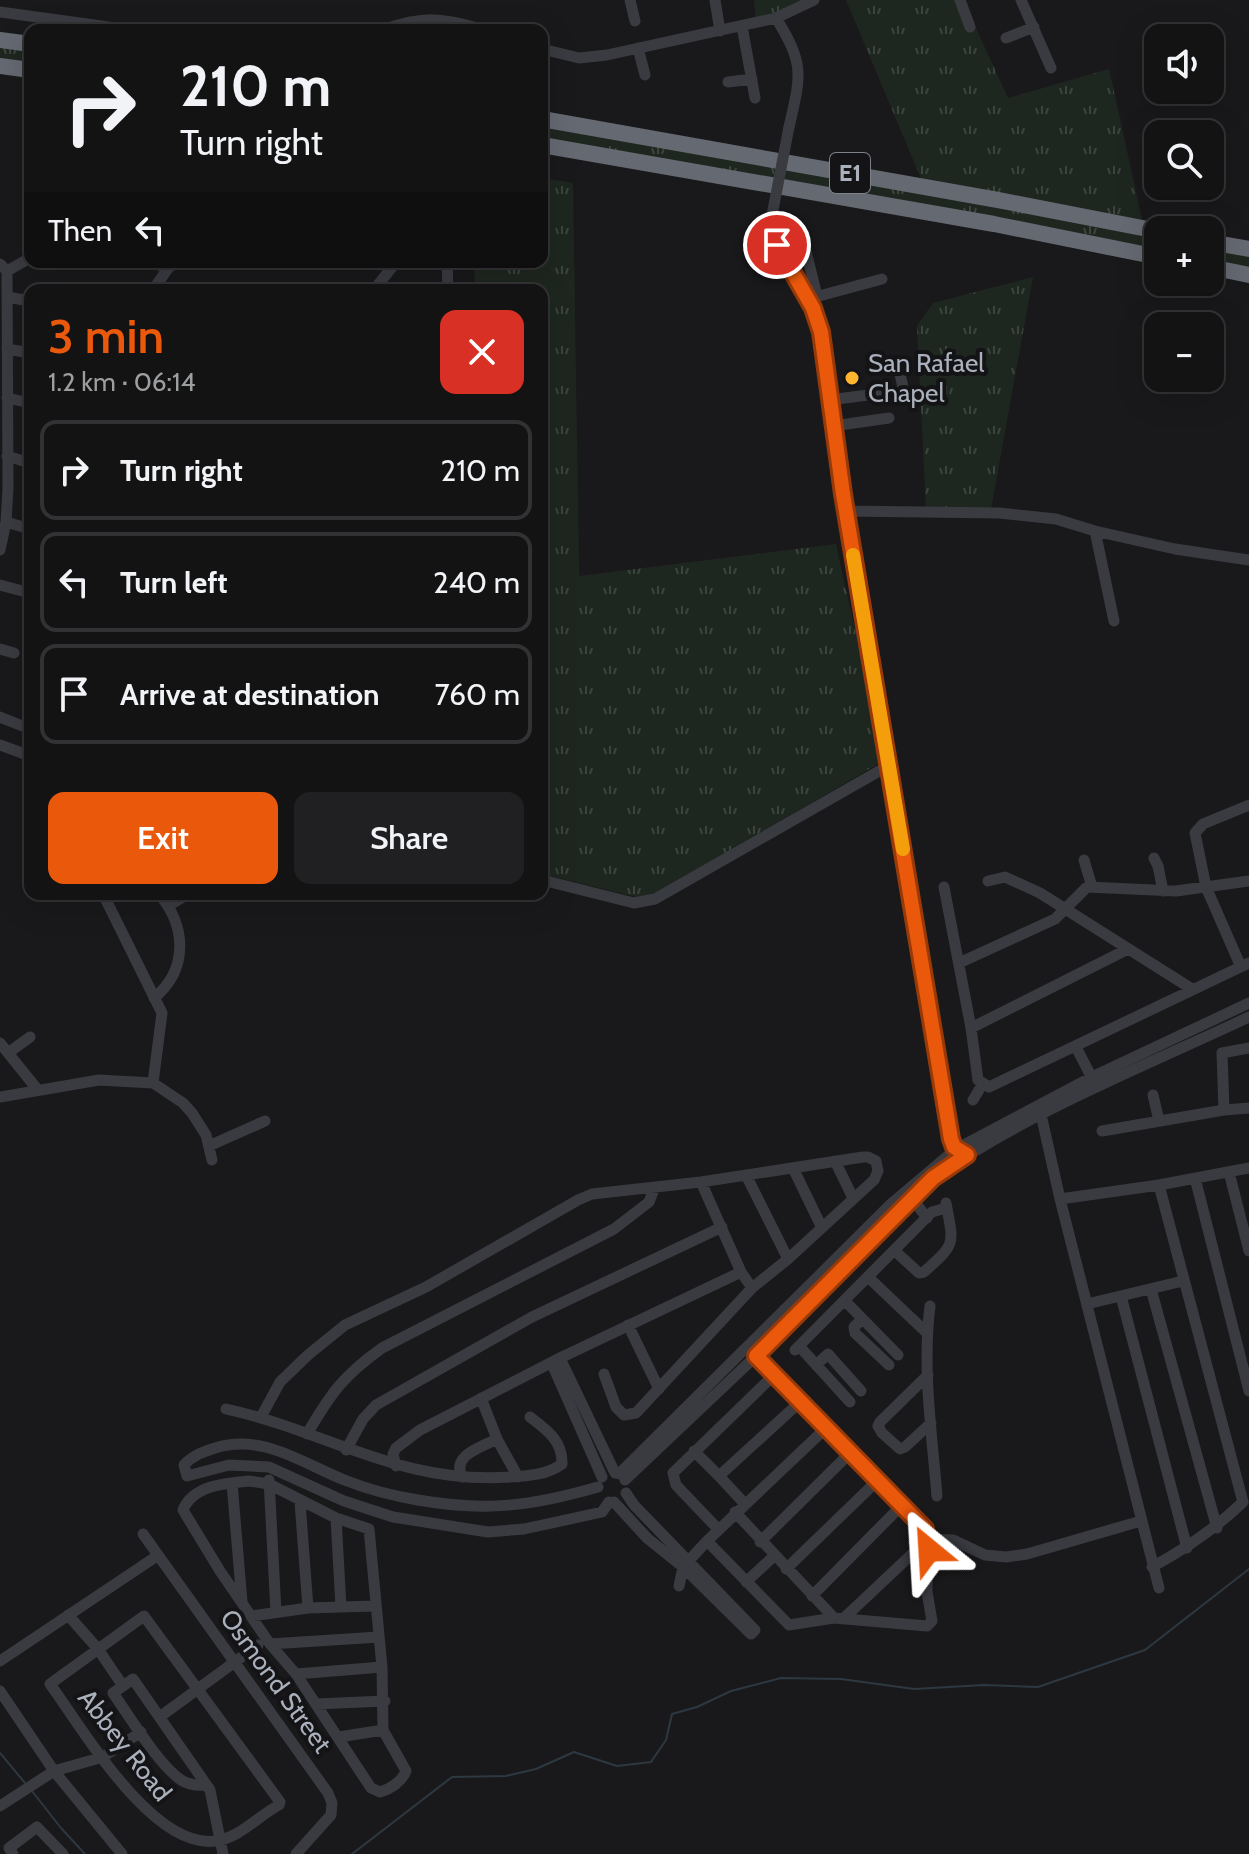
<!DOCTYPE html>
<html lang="en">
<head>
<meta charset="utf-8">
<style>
  body { margin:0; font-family:Cabin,sans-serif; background:#202022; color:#f1f3f6; height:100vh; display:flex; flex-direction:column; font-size:30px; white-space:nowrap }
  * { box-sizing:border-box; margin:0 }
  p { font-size:26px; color:#9d9ea0 }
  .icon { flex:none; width:44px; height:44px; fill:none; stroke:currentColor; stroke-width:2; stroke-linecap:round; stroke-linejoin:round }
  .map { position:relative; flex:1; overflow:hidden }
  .side { position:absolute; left:24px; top:284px; width:524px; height:616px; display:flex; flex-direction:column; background:#131314; border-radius:16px; box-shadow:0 8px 32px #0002,0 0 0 2px #323234 }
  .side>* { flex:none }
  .hud { position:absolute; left:24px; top:24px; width:524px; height:244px; border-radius:16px; box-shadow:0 8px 32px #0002,0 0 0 2px #323234; background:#131314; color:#f1f3f6; overflow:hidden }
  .controls { position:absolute; left:1144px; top:24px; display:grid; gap:16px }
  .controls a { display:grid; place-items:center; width:80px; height:80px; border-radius:16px; background:#131314; box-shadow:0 8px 32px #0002,0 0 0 2px #323234; font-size:40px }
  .pin { position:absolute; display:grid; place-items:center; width:68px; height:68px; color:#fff; margin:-34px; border:4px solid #fff; border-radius:50%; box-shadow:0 2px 8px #0007 }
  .me { position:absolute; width:88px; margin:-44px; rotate:333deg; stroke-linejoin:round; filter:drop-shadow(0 0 6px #0008) }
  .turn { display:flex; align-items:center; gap:28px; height:168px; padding:0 24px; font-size:36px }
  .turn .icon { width:104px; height:104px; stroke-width:2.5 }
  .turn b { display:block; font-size:56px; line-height:68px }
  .then { display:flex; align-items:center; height:76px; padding:0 24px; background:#0003; gap:16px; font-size:30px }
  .round { display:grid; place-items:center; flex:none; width:84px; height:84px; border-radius:16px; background:#202022 }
  .head { display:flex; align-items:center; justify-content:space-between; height:136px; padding:0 24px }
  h1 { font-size:48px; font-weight:600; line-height:60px; color:#ea580c }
  .cta { display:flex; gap:16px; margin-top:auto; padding:16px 24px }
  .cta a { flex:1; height:92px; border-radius:16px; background:#ea580c; color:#fff; font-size:32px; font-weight:600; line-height:92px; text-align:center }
  .cta a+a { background:#202022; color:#f1f3f6 }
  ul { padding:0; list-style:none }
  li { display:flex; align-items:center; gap:24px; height:100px; margin:0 16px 12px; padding:0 8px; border:4px solid #323234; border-radius:16px }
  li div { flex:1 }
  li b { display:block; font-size:30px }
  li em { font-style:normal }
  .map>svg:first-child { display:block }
  .grass { fill:url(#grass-tufts) }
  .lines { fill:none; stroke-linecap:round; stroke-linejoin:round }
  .stream { stroke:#2e3841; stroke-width:2 }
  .minor { stroke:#3a3b41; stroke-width:11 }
  .highway { stroke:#656972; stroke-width:16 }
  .minor-bridge { stroke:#3a3b41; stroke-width:11 }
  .route-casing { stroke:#983908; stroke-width:20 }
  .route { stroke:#ea580c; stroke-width:14 }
  .slow { stroke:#f59e0b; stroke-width:14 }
  .poi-dot { fill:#ffb62e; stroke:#141416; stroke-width:3 }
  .labels { text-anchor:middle; stroke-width:8; stroke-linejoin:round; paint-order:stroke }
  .shield { fill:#141416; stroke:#7d818a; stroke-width:2 }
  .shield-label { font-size:24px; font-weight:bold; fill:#aab0bc }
  .poi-label { font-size:26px; fill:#aab0bc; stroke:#141416; text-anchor:start }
  .street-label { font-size:26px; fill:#aab0bc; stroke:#141416 }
</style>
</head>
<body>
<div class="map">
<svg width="1249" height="1854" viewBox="0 0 1249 1854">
  <defs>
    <pattern id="grass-tufts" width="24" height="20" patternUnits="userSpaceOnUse" patternTransform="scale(2)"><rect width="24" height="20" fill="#1e271f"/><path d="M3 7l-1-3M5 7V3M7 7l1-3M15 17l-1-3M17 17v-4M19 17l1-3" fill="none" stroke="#3c443e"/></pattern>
  </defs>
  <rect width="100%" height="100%" fill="#19191b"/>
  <path class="grass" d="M754 0H808L756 20Z
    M846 0H963L1008 98 1109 69 1143 224 923 183Z
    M0 43 30 47V64L0 60Z
    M542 123 1158 237V254L542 139Z
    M542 178 573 183 579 576 836 544C851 617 871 688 883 761L660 891 641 898 542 874V290H475L474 262H542Z
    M1210 247 1249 255V272L1210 264Z
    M1033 277 991 509 926 508 917 326 933 303Z"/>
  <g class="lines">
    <path class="stream" d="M0 1753 25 1783
      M32 1791 61 1828 85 1854
      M352 1854 452 1777 506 1776 536 1769 574 1752 617 1766 651 1762 666 1740 672 1714 697 1707 731 1691 781 1678 841 1679 914 1689 984 1685 1038 1687 1145 1650 1249 1569"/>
    <path class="minor" d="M630 0 635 21
      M715 0 720 31
      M960 0 970 27
      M1021 0 1051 68
      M0 12 130 30
      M776 18C805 65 801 75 789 127
      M742 26 755 98
      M382 30C426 15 441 18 485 30
      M1006 38 1034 27
      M638 48 645 75
      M542 49 579 58 607 55 776 18 814 0
      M728 82 752 79
      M773 210C770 258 810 287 821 332L843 494 951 1139 954 1147 967 1155
      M801 231 817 296
      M106 262H144L169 267
      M447 262 448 290
      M7 271 30 258
      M153 290 169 267 179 262
      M374 290 396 262
      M7 297 30 301
      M808 299 882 279
      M7 349 30 353
      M7 398 30 403
      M829 400 900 391 903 387 899 370
      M833 426 889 418
      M7 456 30 463
      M846 511 999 513 1056 519 1095 531 1114 621
      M6 522 30 529
      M1095 531 1175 549 1249 560
      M0 550 6 522 8 488 7 271 0 264
      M0 585 30 593
      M0 649 14 653
      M0 717 30 729
      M0 745 30 756
      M1154 858 1158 866 1163 891
      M1084 860 1092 887
      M542 880 634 903 655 899 888 766
      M988 881 1005 877 1040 893 1192 989
      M944 887 971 1028 978 1080 989 1087 1249 963
      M103 894 162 1013 153 1083
      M252 894H267
      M168 906 188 894
      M959 963 1055 919 1087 887 1176 891 1249 881
      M1241 967 1206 887 1195 833 1203 824 1249 805
      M154 998C188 970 187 927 159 894
      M971 1028 1128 949
      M0 1043 37 1089
      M1076 1047 1095 1084
      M8 1053 30 1037
      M1153 1095 1159 1121
      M0 1097 99 1080 153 1083 183 1103 192 1113 206 1135 212 1160
      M973 1100 982 1085
      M1040 1110 1060 1199 1159 1588
      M1224 1110 1222 1053 1249 1048
      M1102 1131 1224 1110 1249 1108
      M211 1145 265 1121
      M835 1161 853 1198
      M793 1168 822 1228
      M1229 1172 1249 1251
      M746 1175 788 1259
      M1195 1178 1249 1391
      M701 1182 741 1272 752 1288
      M1159 1185 1249 1168
      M908 1193 927 1218
      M1060 1199 1159 1185 1243 1502C1215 1529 1187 1548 1152 1567
      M895 1251 919 1273 924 1272C956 1243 954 1246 946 1203
      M868 1277 927 1333
      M1151 1289 1217 1528
      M1121 1296 1187 1548
      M845 1301 898 1355
      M1087 1304 1183 1281
      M930 1306C922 1369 932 1434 937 1496
      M862 1319 854 1327 855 1333 889 1365
      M628 1325 659 1389
      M799 1346 850 1402
      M795 1350 932 1212 946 1208
      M756 1356 773 1376
      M560 1358 615 1473
      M552 1364 602 1477
      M816 1365 828 1354 861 1391
      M928 1375 880 1422 878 1426 882 1433 900 1449 905 1447 931 1423
      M481 1398 497 1439 518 1477
      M226 1409C327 1431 400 1485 510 1477 528 1476 547 1475 562 1464 563 1441 546 1429 530 1417
      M261 1417 280 1382 308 1355 345 1325 426 1287 578 1200 592 1194 701 1182 863 1157H868L876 1161 878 1171 874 1180 788 1259 752 1288 636 1413 624 1415 616 1407 604 1374
      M307 1434C331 1393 343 1376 382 1348L614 1229 649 1202 655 1187
      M346 1450 363 1419 376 1405 532 1317 722 1227
      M694 1451 719 1476
      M396 1466 393 1454 396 1448 420 1430 560 1358 741 1272
      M619 1474 891 1204 956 1149 1092 1077 1249 1003
      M462 1477C451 1455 482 1447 497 1439
      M269 1480 276 1612
      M625 1480 756 1356 933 1178C1030 1111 1143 1067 1249 1017
      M249 1481 269 1484 336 1518 369 1529 382 1667 383 1730 406 1771C402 1781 391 1789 380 1792L371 1788 296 1674 270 1644 220 1571 183 1510C193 1485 226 1483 249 1481Z
      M232 1483 242 1602
      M598 1487C532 1506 486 1512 418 1500 394 1496 370 1490 347 1481 303 1464 264 1433 215 1448 203 1452 193 1455 184 1465L187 1476 229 1465 269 1467 344 1501 393 1517 488 1532 524 1529 602 1512 609 1502
      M300 1502 308 1608
      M614 1502 647 1538 683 1567 751 1634 755 1630 634 1505 626 1493
      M744 1503 719 1476 800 1402
      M735 1512 834 1618
      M336 1518 341 1607
      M143 1534 328 1793 332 1803 331 1815 296 1854
      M707 1541 789 1625 834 1618 927 1626 932 1621 927 1592 928 1539 925 1529 826 1428
      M760 1542 850 1453
      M786 1569 877 1481
      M746 1582 774 1556
      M679 1586 683 1567 707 1541 826 1428 773 1376 673 1473 676 1485 718 1529
      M812 1596 901 1506
      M68 1615 98 1649 123 1686
      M144 1616 280 1802 279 1805C258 1816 240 1838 215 1841 152 1849 83 1729 50 1684Z
      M251 1616 308 1608 376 1606
      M843 1619 928 1539 953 1540 985 1555 1006 1557 1027 1554 1141 1521
      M270 1644 379 1637
      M0 1661 157 1556
      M296 1674 382 1667
      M0 1691 54 1771 122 1854
      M316 1704 385 1701
      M161 1716 258 1645
      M339 1737 383 1730
      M206 1785C197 1786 189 1785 181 1780 158 1764 130 1717 113 1693L133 1679 210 1790 223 1854
      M0 1806 54 1771 103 1757 141 1732
      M13 1854 9 1848 37 1827 63 1854"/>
    <path class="highway" d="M0 40 30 44
      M0 66 30 70
      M542 119 998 200 1158 231
      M542 145 994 224 1158 257
      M1210 242 1249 249
      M1210 267 1249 275"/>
    <path class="minor-bridge" d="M773 210 789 127"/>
  </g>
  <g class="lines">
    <defs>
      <path id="route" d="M777 245 813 308 821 332 843 494 951 1139 954 1147 967 1155 933 1178 756 1356 925 1529 929 1550"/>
    </defs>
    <use href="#route" class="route-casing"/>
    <use href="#route" class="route"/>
    <path class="slow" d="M853 555 903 849"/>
  </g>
  <circle class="poi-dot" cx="852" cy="378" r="8"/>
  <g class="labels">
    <rect class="shield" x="830" y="153" width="40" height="40" rx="6"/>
    <g class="shield-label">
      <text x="850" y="181">E1</text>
    </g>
    <g class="poi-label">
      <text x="868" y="372">San Rafael<tspan x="868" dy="30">Chapel</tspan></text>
    </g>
    <g class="street-label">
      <text transform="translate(276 1681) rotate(54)" y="9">Osmond Street</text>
      <text transform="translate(125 1745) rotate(52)" y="9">Abbey Road</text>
    </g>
  </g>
</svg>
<div class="controls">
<a><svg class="icon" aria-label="sound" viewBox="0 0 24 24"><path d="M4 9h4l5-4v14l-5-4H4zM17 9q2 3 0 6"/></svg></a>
<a><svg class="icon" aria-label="search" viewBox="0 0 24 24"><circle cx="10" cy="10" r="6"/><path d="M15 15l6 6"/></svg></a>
<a>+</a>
<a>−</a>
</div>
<div class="pin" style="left:777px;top:245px;background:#d93025"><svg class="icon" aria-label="arrive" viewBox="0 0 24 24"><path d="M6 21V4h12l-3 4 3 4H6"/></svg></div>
<svg class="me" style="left:929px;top:1550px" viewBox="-20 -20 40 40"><path d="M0-17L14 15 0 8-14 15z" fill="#ea580c" stroke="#fff" stroke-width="4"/></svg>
<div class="hud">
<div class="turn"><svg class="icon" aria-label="right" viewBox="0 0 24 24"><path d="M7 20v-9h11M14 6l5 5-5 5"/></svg><div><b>210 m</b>Turn right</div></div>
<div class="then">Then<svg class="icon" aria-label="left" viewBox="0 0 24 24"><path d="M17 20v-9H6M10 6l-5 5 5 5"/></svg></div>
</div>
<section class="side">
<div class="head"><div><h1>3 min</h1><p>1.2 km · 06:14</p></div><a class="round" style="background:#d93025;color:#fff"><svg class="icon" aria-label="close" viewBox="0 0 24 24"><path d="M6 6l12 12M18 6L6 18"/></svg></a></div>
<ul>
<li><svg class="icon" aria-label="right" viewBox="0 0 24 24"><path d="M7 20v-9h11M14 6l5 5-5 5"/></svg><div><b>Turn right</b></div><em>210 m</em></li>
<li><svg class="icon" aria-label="left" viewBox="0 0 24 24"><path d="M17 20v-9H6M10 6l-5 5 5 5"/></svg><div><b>Turn left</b></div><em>240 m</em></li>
<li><svg class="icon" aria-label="arrive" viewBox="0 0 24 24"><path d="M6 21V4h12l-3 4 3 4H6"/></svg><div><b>Arrive at destination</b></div><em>760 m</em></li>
</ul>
<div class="cta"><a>Exit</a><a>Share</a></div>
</section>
</div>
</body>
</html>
